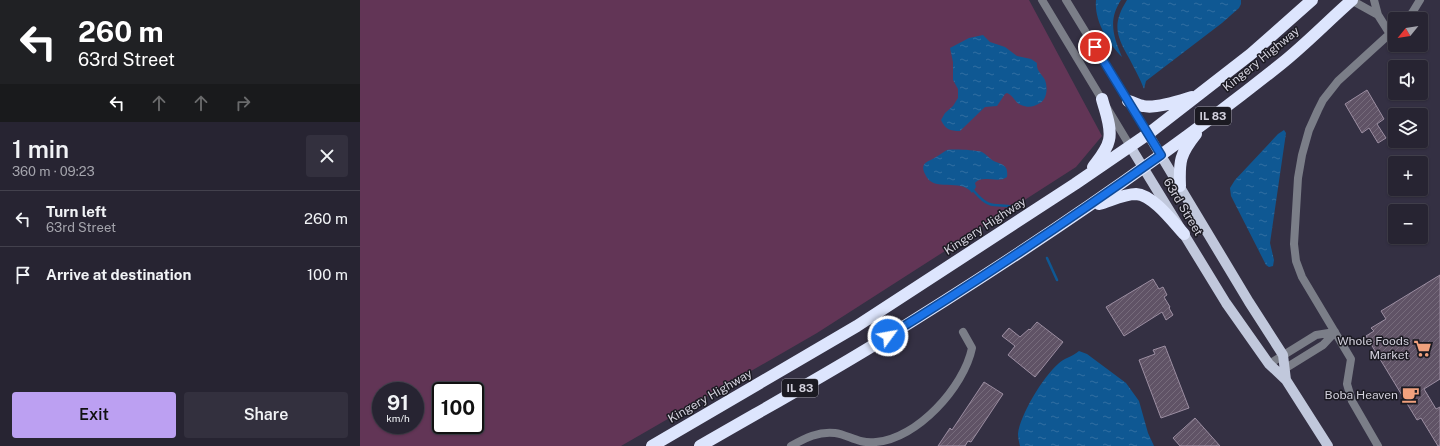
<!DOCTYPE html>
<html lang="en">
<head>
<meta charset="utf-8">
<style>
  body { margin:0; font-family:"Public Sans",sans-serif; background:#33303e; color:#f1f3f6; height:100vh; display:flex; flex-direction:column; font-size:15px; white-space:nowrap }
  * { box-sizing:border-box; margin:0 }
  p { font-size:13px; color:#a4a4ac }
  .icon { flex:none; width:22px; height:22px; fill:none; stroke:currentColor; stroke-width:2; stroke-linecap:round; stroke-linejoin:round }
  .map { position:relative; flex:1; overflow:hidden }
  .side { display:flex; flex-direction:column; background:#272432; width:360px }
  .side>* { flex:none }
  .top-card { background:#202124; color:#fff; overflow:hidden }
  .needle { width:26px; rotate:240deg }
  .buttons { position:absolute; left:1028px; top:12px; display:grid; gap:8px }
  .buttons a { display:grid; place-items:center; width:40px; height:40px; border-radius:4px; background:#272432; box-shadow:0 1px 3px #0004,0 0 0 1px #43414d; font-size:20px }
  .speed { position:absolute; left:12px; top:382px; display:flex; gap:8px; font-size:20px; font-weight:700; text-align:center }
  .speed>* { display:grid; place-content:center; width:52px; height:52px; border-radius:50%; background:#272432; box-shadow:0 1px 3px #0004,0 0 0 1px #43414d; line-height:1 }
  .speed small { font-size:10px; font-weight:400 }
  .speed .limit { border:2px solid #111; border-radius:6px; background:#fff; color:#111 }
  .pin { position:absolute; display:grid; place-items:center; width:34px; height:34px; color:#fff; margin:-17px; border:2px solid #fff; border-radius:50%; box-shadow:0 1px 4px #0007 }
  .me { position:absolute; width:44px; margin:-22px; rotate:58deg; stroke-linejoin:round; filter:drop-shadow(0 0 3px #0008) }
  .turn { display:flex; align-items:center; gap:14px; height:84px; padding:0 12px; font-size:18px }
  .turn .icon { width:52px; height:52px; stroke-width:2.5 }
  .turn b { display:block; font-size:28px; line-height:34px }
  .lanes { display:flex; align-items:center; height:38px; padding:0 12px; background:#0003; justify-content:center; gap:20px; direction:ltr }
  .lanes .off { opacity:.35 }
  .round { display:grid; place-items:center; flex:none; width:42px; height:42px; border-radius:4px; background:#33303e }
  .overview { display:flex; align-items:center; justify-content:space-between; height:68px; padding:0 12px }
  h1 { font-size:24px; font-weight:600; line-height:30px }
  .primary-button { display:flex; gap:8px; margin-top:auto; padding:8px 12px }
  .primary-button a { flex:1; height:46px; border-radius:4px; background:#bca0f2; color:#111; font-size:16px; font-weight:600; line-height:46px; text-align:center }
  .primary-button a+a { background:#33303e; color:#f1f3f6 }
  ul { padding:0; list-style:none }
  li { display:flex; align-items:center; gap:12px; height:56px; padding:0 12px; border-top:1px solid #43414d }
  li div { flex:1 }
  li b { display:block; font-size:15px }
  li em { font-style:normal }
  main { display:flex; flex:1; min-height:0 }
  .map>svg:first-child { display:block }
  .grass { fill:#623556; fill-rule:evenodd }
  .water { fill:url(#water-ripples) }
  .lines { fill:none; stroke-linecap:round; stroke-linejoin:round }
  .stream { stroke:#0f5893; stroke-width:2.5 }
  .building { fill:url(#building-hatch); stroke:#9c8ea2 }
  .minor { stroke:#7b7e88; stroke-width:8 }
  .major { stroke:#c1c8dc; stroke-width:10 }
  .highway { stroke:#dde5fd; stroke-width:12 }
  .route-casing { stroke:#114b97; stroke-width:10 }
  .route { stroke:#1a73e8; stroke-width:7 }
  .labels { text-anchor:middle; stroke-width:3; stroke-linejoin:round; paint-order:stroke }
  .shield { fill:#1b1a22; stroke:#9b99a4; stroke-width:1 }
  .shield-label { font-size:11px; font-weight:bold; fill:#d2d0dc }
  .street-label { font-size:12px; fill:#d2d0dc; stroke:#1b1a22 }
  .poi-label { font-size:12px; fill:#d2d0dc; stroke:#1b1a22; text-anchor:end }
</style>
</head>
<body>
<main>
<section class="side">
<div class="top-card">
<div class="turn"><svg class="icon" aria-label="left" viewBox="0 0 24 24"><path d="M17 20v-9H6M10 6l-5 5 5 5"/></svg><div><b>260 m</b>63rd Street</div></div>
<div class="lanes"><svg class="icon" aria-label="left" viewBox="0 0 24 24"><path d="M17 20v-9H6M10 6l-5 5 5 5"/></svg><svg class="icon off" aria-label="ahead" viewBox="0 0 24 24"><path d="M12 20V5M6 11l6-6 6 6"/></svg><svg class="icon off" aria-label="ahead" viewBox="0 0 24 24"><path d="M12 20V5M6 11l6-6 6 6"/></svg><svg class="icon off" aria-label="right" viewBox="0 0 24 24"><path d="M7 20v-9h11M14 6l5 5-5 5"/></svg></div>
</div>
<div class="overview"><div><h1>1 min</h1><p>360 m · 09:23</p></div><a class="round"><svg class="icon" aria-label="close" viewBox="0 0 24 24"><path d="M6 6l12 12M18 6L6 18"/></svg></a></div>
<ul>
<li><svg class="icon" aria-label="left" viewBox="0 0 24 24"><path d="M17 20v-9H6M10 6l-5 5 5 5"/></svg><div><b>Turn left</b><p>63rd Street</p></div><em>260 m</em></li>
<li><svg class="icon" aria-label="arrive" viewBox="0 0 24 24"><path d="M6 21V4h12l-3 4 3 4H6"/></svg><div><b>Arrive at destination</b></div><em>100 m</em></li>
</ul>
<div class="primary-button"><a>Exit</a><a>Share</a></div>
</section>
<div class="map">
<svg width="1080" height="446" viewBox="0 0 1080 446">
  <defs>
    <pattern id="water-ripples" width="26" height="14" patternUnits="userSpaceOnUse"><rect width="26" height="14" fill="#0f5893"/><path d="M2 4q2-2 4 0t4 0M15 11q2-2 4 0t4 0" fill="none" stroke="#316fa2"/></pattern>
    <pattern id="building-hatch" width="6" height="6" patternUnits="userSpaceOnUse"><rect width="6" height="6" fill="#605366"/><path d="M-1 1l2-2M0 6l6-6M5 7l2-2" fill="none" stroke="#766b7b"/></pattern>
  </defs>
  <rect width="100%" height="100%" fill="#343043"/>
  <path class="grass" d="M0 0H669L742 136 716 167 457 333 261 446H0ZM21 391H55V425H21ZM81 391H115V425H81Z"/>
  <path class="water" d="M736 0H761C748 20 753 36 762 57 748 43 734 21 736 0Z
    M767 0H881V4L879 8 862 23 786 81 784 89C780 78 774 68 769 58 756 35 752 24 767 0Z
    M623 35 630 42 645 47 657 56 671 59 677 63C676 71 682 74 685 80 688 88 687 99 680 103 674 107 668 108 661 105 655 103 654 96 647 93L645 94 637 106 625 107 600 131C590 131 585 129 581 120L585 113 593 106 598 98V89L593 80V62L590 48 609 38Z
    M924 130 926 133 910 243 914 260 913 266 909 267 906 265 871 196 870 188 875 180 918 134Z
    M587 150C594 149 615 150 622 152 626 154 628 157 632 160 640 165 649 163 647 177 638 184 622 174 615 183L616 187 612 193C601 177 573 194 565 174 559 162 569 162 576 157 580 155 583 152 587 150Z
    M719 351 727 354 766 383 779 401 788 433 794 446H660C659 442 658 438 658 434 660 415 683 377 698 364 704 358 712 357 719 351Z"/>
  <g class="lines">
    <path class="stream" d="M613 190C619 197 625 204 634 205 641 206 645 205 653 207
      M687 258 697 280"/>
  </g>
  <path class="building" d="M1007 90 1024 119 1017 124 1026 138 1018 143 1009 128 1002 133 985 104Z
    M1080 275V379L1064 389 1076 409 1080 407V446H1078L1061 418 1057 420 1006 336 1014 331 1011 328 1026 319 1021 311Z
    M793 279 799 289 803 287 807 295 804 297 810 307 809 308 813 315 806 320 802 312 764 336 746 307Z
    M677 322 703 342 675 377 648 355 655 346 642 336 649 328 660 337 669 329 670 330Z
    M805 346 829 408 801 418 779 360 795 354 793 350Z
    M624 382 643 394 611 442 608 441 605 446H578L590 428 592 430Z
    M835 418 860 446H820L813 438Z"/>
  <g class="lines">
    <path class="minor" d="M682 0 770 146
      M706 0 788 134
      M991 0 1018 15
      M1014 0 1018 15 1030 34
      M1045 19 1052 13 1060 0
      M909 364 956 335 975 332
      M921 371 963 345 975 332
      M431 446C445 438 459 431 475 433 489 435 498 444 516 442 557 439 604 387 612 348L603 332
      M1018 446 992 401 987 384 991 359 942 277 936 261 934 244 938 178 942 155 949 130 958 110 963 100 978 81 1035 29"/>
    <path class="major" d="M788 134 889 302 923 355 926 380
      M770 146 866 303 909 364 926 380 968 446"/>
    <path class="highway" d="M768 101C773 102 778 105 783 106 796 109 819 101 832 97
      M733 167C739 159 747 150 749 140 752 127 745 111 742 99
      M820 186C819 161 820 154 836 134
      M739 204C750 201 764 194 776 194 793 195 813 222 824 234
      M292 446 497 326 715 184 788 134 891 54 952 0
      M340 446C397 413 453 382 509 348 651 261 791 168 921 64 946 44 968 21 992 0"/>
  </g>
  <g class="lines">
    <defs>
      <path id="route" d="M528 336C621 279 712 218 801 155L735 47"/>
    </defs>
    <use href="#route" class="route-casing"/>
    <use href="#route" class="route"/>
  </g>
  <defs>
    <symbol id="supermarket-bare" viewBox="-9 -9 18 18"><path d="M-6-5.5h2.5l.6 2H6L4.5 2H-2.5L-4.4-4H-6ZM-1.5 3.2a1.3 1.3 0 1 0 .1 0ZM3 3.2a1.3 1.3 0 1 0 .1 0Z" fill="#f1a17d" stroke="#1b1a22" stroke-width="2.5" paint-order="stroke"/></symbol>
    <symbol id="cafe-bare" viewBox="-9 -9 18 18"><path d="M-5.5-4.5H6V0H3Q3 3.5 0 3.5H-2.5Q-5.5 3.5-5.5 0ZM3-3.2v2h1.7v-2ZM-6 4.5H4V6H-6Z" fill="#f1a17d" stroke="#1b1a22" stroke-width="2.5" paint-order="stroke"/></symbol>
  </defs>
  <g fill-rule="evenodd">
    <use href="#supermarket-bare" x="1050" y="336" width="25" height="25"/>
    <use href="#cafe-bare" x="1038" y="382" width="25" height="25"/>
  </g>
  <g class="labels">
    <g class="shield">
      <rect x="835" y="107" width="36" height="18" rx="3"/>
      <rect x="422" y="379" width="36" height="18" rx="3"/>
    </g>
    <g class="shield-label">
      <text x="853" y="120">IL 83</text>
      <text x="440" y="392">IL 83</text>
    </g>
    <g class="street-label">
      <text transform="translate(901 59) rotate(-39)" y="4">Kingery Highway</text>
      <text transform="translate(823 207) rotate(59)" y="4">63rd Street</text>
      <text transform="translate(625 226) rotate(-33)" y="4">Kingery Highway</text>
      <text transform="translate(350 396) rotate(-30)" y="4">Kingery Highway</text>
    </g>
    <g class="poi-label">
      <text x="1049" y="345">Whole Foods<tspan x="1049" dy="14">Market</tspan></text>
      <text x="1038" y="399">Boba Heaven</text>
    </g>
  </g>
</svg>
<div class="buttons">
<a><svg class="needle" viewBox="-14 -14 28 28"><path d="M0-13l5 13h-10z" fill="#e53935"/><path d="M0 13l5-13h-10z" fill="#a4a4ac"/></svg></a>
<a><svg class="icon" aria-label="sound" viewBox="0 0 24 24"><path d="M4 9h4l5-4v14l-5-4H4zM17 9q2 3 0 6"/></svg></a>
<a><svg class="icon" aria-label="layers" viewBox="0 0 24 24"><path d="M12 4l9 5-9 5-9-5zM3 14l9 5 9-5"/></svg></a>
<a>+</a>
<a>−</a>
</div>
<div class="speed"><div>91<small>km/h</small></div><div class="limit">100</div></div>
<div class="pin" style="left:735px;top:47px;background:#d93025"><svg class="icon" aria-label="arrive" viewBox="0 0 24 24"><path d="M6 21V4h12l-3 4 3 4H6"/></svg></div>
<svg class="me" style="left:528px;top:336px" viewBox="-20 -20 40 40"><circle r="17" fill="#1a73e8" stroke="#fff" stroke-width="3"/><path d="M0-11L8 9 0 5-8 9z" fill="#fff"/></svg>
</div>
</main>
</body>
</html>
